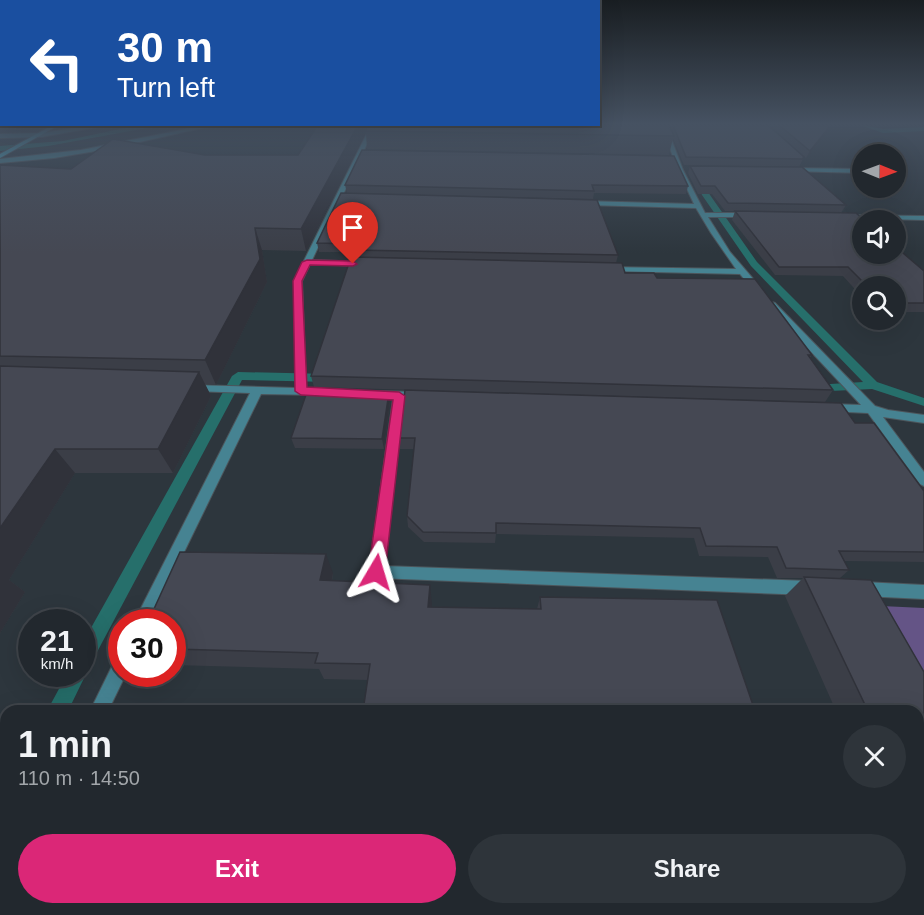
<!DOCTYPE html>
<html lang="en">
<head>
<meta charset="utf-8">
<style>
  body { margin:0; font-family:Arial,sans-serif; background:#2e343a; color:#f1f3f6; height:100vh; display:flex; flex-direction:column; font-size:22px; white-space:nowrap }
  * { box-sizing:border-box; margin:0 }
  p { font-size:20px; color:#a2a6aa }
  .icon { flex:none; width:33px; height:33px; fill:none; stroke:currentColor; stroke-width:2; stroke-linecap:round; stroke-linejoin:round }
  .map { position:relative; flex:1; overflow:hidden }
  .sheet { position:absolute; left:0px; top:705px; width:924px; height:210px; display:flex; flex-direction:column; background:#22282e; border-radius:18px 18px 0 0; box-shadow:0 6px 24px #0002,0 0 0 2px #3f444a }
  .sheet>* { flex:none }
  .guide { position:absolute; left:0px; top:0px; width:600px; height:126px; box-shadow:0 6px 24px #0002,0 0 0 2px #3f444a; background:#1a4fa0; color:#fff; overflow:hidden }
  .needle { width:39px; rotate:91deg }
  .fabs { position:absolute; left:852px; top:144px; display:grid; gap:12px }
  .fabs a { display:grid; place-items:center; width:54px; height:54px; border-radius:50%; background:#22282e; box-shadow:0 6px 24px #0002,0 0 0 2px #3f444a; font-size:30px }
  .speed { position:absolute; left:18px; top:609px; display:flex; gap:12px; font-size:30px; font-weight:700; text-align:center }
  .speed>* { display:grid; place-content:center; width:78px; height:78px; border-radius:50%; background:#22282e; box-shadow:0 6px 24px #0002,0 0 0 2px #3f444a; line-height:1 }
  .speed small { font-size:15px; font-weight:400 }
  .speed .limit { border:9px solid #d22; background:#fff; color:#111 }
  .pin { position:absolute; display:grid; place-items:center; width:51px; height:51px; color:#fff; margin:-62px -26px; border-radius:50% 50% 50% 0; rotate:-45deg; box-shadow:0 0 6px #0007 }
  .pin .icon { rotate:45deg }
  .me { position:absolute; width:66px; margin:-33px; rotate:7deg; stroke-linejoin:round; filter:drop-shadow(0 0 4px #0008) }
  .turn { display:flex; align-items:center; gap:21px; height:126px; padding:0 18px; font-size:27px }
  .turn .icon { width:78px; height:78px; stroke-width:2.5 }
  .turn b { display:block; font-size:42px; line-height:51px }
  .round { display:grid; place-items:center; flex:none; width:63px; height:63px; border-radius:32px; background:#2e343a }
  .headline { display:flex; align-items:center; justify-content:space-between; height:102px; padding:0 18px }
  h1 { font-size:36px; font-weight:700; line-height:45px }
  .cta { display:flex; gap:12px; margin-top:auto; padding:12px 18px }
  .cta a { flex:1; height:69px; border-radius:36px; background:#db2777; color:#fff; font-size:24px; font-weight:700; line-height:69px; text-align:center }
  .cta a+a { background:#2e343a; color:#f1f3f6 }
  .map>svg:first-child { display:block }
  .green { fill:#645486 }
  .water { fill:#266f6b }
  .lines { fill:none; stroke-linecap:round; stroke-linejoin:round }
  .stream { fill:#266f6b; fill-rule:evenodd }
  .minor-casing { stroke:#4c555b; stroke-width:2 }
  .secondary-casing { stroke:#4c555b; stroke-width:2 }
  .minor { fill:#468392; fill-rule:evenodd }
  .secondary { fill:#45aec7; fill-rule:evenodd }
  .wall { fill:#3b3e47 }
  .shaded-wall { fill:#30323a }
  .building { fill:#454853; stroke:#30323a; stroke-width:1.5 }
  .route { fill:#db2777; stroke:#8e194d; stroke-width:1.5 }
</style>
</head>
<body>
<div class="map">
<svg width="924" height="915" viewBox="0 0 924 915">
  <rect width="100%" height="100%" fill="#2d363d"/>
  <path class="green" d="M860 605 924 608V733L918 711Z"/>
  <path class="water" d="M139 125H164L48 146 0 151V146L63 141Z"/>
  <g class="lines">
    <path class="stream" d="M860 125 883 129 924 127V131L883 133Z
      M696 176H700L710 195 757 262 877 382 924 398V406L872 389 810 392 808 389 814 385 863 382 751 266 702 195Z
      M238 372 330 374 336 378 330 382 242 380 88 669 85 671 86 674 68 711H47L67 674H82V644L232 376Z
      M6 802V834L0 836V805Z"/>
    <defs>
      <path id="minor" d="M96 125H110L41 137 0 138V134L41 133Z
        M206 125H216L108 149 54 158 0 163V159L81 150Z
        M371 125H376L312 260 366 262 370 264 366 266 310 264 302 281 306 388 321 389 326 392 321 395 261 394 150 622H134L250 393 192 391 187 388 192 385 296 388 294 281Z
        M661 125H666L683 170 705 213H749L752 215 749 217H708L730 252 761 288V292H755L740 274 608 271 604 269 608 267 736 269 711 233 696 208 585 205 582 203 585 201 694 204 678 170Z
        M792 168 862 169V173L790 171Z
        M844 215 924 216V220L842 218 841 217Z
        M772 302 775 303 875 406 888 410 924 415V423L883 417 924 472V486L920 484 868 413 826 411 825 408 826 405 830 404 861 405 769 307V303Z
        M374 391 420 392 425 396 420 400 404 399 384 566 809 581 814 583 816 588 814 593 809 595 376 578 371 577 369 572 393 399 370 397 369 395Z
        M863 582 924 585V599L863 596 858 594 856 589 858 584Z
        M122 656V674H126L108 711H90L116 658Z
        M4 901H6V909H23L20 915H0Z"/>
      <path id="secondary" d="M53 125H59L0 158V154Z"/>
    </defs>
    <use href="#minor" class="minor-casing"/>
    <use href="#secondary" class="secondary-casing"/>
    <use href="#minor" class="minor"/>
    <use href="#secondary" class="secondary"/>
  </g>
  <path class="wall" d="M318 125 670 126V125H768L804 157 799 167 684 165 673 138 669 155 367 149 366 133 306 251 262 250 267 282 216 385 205 384 211 396 173 473H75L9 580 25 592 0 633V165L71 169 205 155H298Z
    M769 125H829L830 126 827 133 806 158Z
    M690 166 846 205 841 213 725 211 712 194H698L688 173Z
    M345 185 688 186 686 194 594 193 593 199 347 193Z
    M341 193 618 255 616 263 625 273 657 278 812 355 810 358 833 390 825 402 314 387 311 376 355 257V252H319L317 243Z
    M735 211 924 271V312H896V286H862V297L843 276 775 275 732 220Z
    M390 401 384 449 295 448 291 438Z
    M855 423 924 491V562L844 561 849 570 840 578 924 672V851L918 850V711H836L785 596 803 578H777L768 557 699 556 694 538 496 534 495 543 424 542 408 527 407 516 414 449H400L399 438Z
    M333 573 332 581 432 604 431 607 537 609 540 597 717 600 368 680 324 679 319 669 172 665V622Z
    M764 909H818L819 912 790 913Z"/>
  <path class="shaded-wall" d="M358 125H370L365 131 366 133 306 251 301 229Z
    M830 126 827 133 806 158 810 151Z
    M255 228 262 250 267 282 216 385 205 360Z
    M199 372 211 396 173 473 158 449Z
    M389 392 390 401 384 449 382 439Z
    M55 449 75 473 9 580 25 592 0 633V528Z
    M326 554 333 573 328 599 320 580Z
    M430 585 432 604 430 625 428 607Z"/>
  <path class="building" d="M318 125H358L301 229 255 228 260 259 205 360 0 356V165L71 169 113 139 205 155H298Z
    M368 125H669L674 136 365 131Z
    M673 125H768L804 157 802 159 686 157Z
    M779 125H829L830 126 810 151Z
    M362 150 674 156 688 186 592 185 594 191 345 185Z
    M690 166 802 167 846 205 728 203 715 186H701Z
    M341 193 597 200 618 255 354 250 356 244 317 243Z
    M735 211 856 213 864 220H862V254H896V247L924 271V303H896V286H867L848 267H779Z
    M351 257 622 263 625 273H654L657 278 755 279 812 355H808L833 390 311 376Z
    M0 366 199 372 158 449H55L0 528Z
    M308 389 389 392 382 439 291 438Z
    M405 390 841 403 855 423H874L924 491V552L839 551 849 570 786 568 777 547 706 546 700 528 496 523V533L423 532 407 516 415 438H399Z
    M180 552 326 554 320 580 430 585 428 607 541 609 540 597 717 600 755 711H363L370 664 315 663 318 653 172 649V622H148Z
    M804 577 871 580 924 672V841L918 840V711H868Z
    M796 909H818L819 912Z"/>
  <linearGradient id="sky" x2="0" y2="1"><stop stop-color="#191e22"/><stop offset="0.49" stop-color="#465262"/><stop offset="1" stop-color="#465262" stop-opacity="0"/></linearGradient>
  <rect width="924" height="253" fill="url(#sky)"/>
  <path class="route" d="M307 260 353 261 357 264 353 266 310 265 302 281 307 387 399 392 405 396 385 572 382 577 376 579 371 577 368 572 393 400 301 395 295 391 293 281 302 262Z"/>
</svg>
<div class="fabs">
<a><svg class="needle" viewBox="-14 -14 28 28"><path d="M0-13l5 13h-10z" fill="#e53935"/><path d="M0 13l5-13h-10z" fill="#a2a6aa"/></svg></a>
<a><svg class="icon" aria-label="sound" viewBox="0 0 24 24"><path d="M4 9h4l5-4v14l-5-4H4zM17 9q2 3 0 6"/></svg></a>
<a><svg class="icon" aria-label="search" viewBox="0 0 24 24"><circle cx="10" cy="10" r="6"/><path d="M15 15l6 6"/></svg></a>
</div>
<div class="speed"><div>21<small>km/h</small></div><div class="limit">30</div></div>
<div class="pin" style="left:353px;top:264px;background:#d93025"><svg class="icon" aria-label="arrive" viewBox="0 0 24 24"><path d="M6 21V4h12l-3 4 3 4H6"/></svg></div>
<svg class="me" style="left:376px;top:572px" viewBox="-20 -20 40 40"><path d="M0-17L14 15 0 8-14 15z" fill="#db2777" stroke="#fff" stroke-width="4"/></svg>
<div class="guide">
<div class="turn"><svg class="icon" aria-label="left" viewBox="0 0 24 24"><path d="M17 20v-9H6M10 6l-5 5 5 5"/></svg><div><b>30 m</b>Turn left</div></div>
</div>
<section class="sheet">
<div class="headline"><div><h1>1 min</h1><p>110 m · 14:50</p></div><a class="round"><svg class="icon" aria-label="close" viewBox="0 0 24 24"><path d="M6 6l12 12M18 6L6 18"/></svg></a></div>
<div class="cta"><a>Exit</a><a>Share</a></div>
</section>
</div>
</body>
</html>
